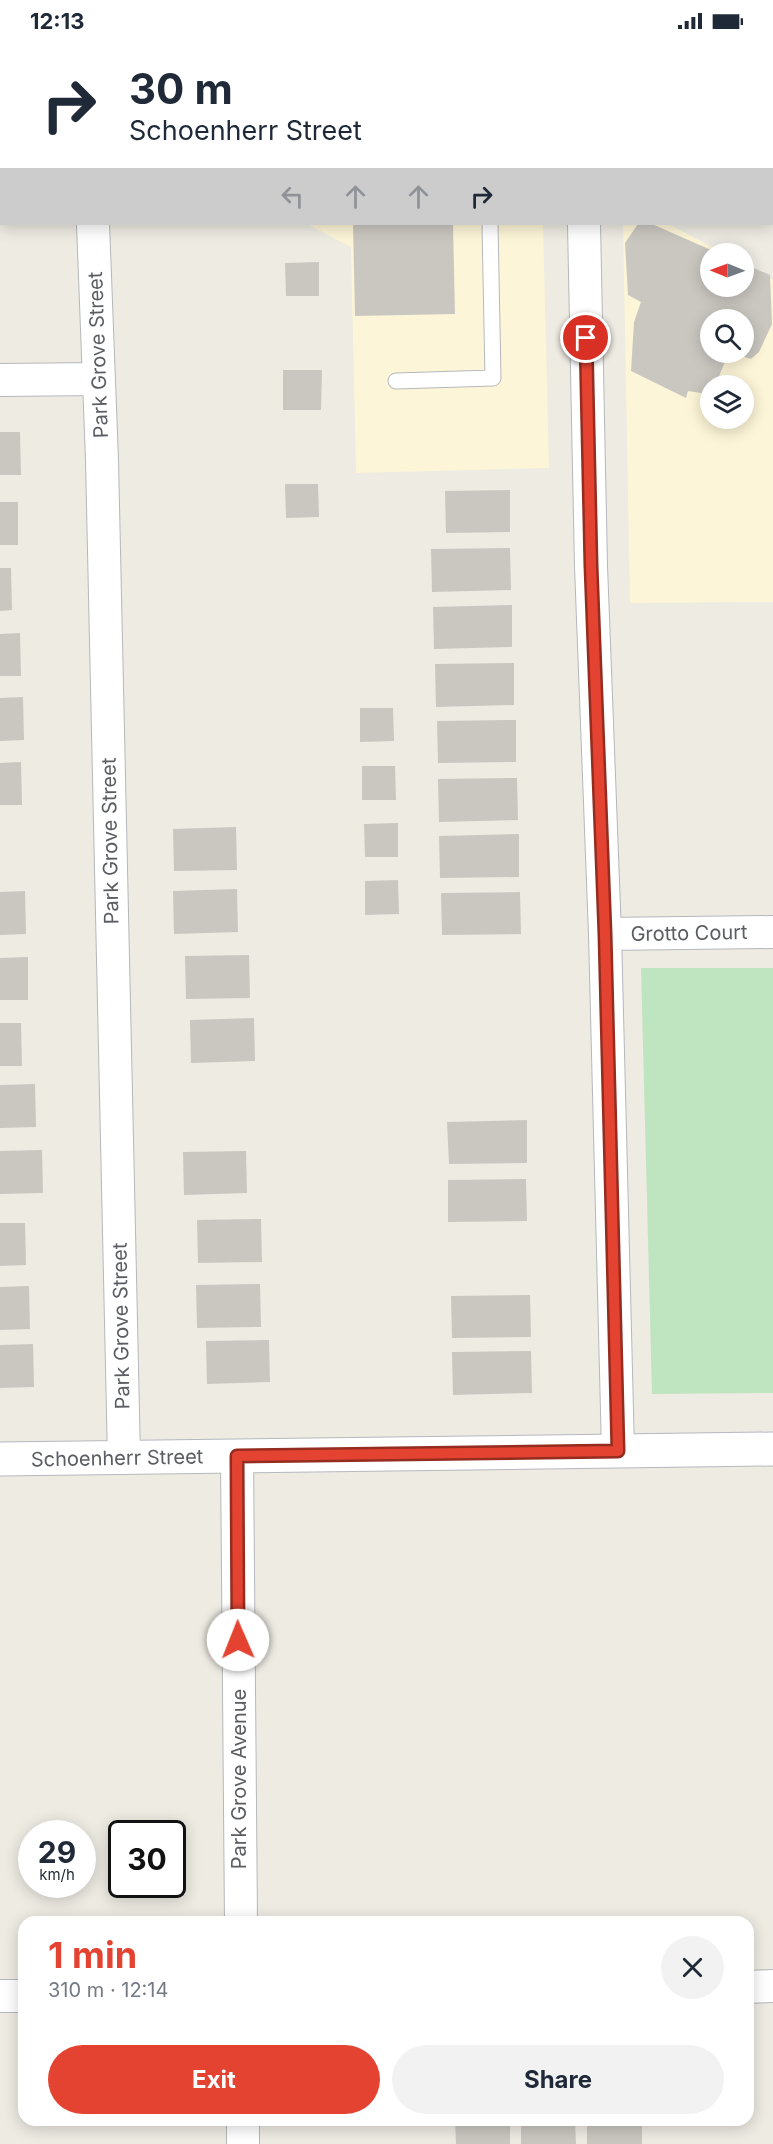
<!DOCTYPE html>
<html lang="en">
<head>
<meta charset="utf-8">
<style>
  body { margin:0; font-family:Inter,sans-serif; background:#f2f2f3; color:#1f2937; height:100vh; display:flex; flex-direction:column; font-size:22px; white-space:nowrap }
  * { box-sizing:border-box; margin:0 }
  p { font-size:20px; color:#747a83 }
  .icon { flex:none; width:33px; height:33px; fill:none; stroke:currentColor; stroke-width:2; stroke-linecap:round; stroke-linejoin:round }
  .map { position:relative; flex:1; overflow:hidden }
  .side { position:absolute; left:18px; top:1874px; width:736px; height:210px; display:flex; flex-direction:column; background:#fff; border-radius:18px; box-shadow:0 3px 15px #0003 }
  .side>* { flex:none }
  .banner { position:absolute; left:0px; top:0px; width:774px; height:183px; box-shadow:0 3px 15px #0003; background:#fff; color:#1f2937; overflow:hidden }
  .needle { width:39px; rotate:271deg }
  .fabs { position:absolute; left:700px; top:201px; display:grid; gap:12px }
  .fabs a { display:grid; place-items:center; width:54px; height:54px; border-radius:50%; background:#fff; box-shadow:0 3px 15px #0003; font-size:30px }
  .speed { position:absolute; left:18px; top:1778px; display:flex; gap:12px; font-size:30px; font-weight:700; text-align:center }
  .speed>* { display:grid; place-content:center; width:78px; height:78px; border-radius:50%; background:#fff; box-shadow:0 3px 15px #0003; line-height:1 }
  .speed small { font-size:15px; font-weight:400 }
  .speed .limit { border:3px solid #111; border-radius:9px; background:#fff; color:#111 }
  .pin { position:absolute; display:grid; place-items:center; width:51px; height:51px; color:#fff; margin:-26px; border:3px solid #fff; border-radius:50%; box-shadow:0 2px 6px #0007 }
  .me { position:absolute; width:66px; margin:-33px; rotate:359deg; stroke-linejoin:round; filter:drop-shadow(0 0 4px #0008) }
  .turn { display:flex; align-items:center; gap:21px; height:126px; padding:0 30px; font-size:27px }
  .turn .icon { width:78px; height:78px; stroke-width:2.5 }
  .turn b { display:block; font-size:42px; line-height:51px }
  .lanes { display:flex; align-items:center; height:57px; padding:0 30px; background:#0003; justify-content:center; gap:30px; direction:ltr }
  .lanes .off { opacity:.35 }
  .round { display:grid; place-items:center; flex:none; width:63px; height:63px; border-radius:32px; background:#f2f2f3 }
  .head { display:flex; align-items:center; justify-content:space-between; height:102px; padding:0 30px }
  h1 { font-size:36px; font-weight:700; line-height:45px; color:#e44331 }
  .button { display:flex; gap:12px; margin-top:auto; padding:12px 30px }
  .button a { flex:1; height:69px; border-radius:36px; background:#e44331; color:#fff; font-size:24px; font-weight:700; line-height:69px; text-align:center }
  .button a+a { background:#f2f2f3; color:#1f2937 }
  .status { display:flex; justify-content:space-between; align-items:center; height:42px; padding:0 30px; background:#fff; direction:ltr }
  .status svg { height:16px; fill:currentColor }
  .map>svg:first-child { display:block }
  .commercial { fill:#fdf5d7; fill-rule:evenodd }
  .green { fill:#bfe4c0 }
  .building { fill:#cac7c1 }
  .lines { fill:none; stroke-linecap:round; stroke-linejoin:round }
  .lane-casing { stroke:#b5b8bc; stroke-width:17 }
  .street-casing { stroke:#b5b8bc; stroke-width:34 }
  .secondary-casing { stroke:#b6b8be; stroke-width:35 }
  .primary-casing { stroke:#edc85b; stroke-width:35 }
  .lane { stroke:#fff; stroke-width:15 }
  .street { stroke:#fff; stroke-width:32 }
  .secondary { stroke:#fff; stroke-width:33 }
  .primary { stroke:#fdf1a7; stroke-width:33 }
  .route-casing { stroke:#942c20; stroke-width:15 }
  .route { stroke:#e44331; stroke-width:10 }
  .labels { text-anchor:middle; stroke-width:4.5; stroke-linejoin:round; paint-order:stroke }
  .street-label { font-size:20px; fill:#5a5e62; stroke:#fff }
</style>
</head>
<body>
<div class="status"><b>12:13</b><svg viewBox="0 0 49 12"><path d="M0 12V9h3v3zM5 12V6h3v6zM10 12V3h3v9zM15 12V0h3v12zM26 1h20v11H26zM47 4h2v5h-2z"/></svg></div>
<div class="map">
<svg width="773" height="2102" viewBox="0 0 773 2102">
  <rect width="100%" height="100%" fill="#edebe2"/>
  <path class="commercial" d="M307 182H543L549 426 356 431 351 205Z
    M623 182H668L724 211 711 212V244H744V222L773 238V560L630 561ZM711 278H744V310H711ZM711 344H744V376H711Z"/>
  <path class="green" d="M641 926H773V1351L652 1352Z"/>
  <path class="building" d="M353 182H453L455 272 355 274Z
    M638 182H652L720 212H711V244H744V222L770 233 772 282 759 310 751 317 733 311 744 310V278H711V310H729L715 344H711V349L707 352 688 349 686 356 631 329 634 280 641 260 628 253 625 201Z
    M319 220V254H286L285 221Z
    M283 328H322L321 368H283Z
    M0 390H20L21 433H0Z
    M285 442H318L319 475 286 476Z
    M510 448V490L446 491 445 449Z
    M0 460H18V503H0Z
    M510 506 511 548 432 550 431 507Z
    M0 526H11L12 568 0 569Z
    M512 563V605L434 607 433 565Z
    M20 591 21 634H0V592Z
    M514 621V663L436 665 435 622Z
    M23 655 24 698 0 699V656Z
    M360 666H393L394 699 360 700Z
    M516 678V720L438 721 437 679Z
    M21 720 22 763H0V721Z
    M362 724H395L396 758H362Z
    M517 736 518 778 439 780 438 737Z
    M398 781V815H365L364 782Z
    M236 785 237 828 174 829 173 787Z
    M519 792V835L440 836 439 794Z
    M398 838 399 872 365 873V839Z
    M237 847 238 890 174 892 173 849Z
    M25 849 26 892 0 893V850Z
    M520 850 521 892 442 893 441 851Z
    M249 913 250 956 186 957 185 914Z
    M28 915V958H0V916Z
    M254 976 255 1019 191 1021 190 978Z
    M0 981H21L22 1024H0Z
    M35 1042 36 1085 0 1086V1043Z
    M527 1078V1121L449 1122 447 1080Z
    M42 1108 43 1151 0 1152V1109Z
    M246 1109 247 1151 184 1153 183 1110Z
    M526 1137 527 1179 448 1180V1138Z
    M261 1177 262 1220 198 1221 197 1178Z
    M0 1181H25L26 1223 0 1224Z
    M260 1242 261 1285 197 1286 196 1243Z
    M29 1244 30 1287 0 1288V1245Z
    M530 1253 531 1295 452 1296 451 1254Z
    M269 1298 270 1340 207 1342 206 1299Z
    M33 1302 34 1345 0 1346V1303Z
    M531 1309 532 1351 453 1353 452 1310Z
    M455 2078H510V2102H456Z
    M521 2078H575L576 2102H521Z
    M587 2078H642V2102H587Z"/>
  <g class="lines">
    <defs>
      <path id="lane" d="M197 2V0
        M517 2V0
        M0 18 2 19
        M396 339 493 336 490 182"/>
      <path id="street" d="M89 0V2
        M93 182 102 418 124 1416
        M584 182 591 524 605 892 618 1409
        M0 338 97 337
        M605 892 773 890
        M237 1414 241 1880
        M748 1945 773 1944
        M0 1954H24
        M243 2078V2102"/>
      <path id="secondary" d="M0 1417 773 1407"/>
      <path id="primary" d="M544 0 547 2
        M772 116 773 117"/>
    </defs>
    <use href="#lane" class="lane-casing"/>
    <use href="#street" class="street-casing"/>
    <use href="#secondary" class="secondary-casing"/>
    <use href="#primary" class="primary-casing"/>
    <use href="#lane" class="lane"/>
    <use href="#street" class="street"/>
    <use href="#secondary" class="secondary"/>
    <use href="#primary" class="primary"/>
  </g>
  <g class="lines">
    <defs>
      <path id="route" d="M238 1598 237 1414 618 1409 605 892 591 524 586 296"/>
    </defs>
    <use href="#route" class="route-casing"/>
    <use href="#route" class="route"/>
  </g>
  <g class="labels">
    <g class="street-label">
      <text transform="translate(98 313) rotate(-92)" y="7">Park Grove Street</text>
      <text transform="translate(110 799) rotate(-91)" y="7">Park Grove Street</text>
      <text transform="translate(689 891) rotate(-1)" y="7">Grotto Court</text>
      <text transform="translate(121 1284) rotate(-91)" y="7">Park Grove Street</text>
      <text transform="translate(117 1416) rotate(-1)" y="7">Schoenherr Street</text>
      <text transform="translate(239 1737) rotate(-90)" y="7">Park Grove Avenue</text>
    </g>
  </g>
</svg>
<div class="fabs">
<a><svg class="needle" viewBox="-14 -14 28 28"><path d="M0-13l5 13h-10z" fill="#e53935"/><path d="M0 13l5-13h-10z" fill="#747a83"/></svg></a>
<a><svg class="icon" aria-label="search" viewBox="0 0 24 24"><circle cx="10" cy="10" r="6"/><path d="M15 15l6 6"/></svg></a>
<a><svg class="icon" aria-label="layers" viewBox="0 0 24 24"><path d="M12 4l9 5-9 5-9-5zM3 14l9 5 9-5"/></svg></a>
</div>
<div class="speed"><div>29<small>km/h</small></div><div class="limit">30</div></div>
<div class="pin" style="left:586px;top:296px;background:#d93025"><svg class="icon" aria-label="arrive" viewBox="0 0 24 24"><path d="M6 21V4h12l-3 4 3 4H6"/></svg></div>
<svg class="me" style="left:238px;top:1598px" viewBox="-20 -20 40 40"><circle r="19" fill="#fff"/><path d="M0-13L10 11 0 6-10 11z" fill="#e44331"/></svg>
<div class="banner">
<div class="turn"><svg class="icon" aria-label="right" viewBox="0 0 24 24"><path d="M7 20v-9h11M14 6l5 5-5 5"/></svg><div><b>30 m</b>Schoenherr Street</div></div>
<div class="lanes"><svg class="icon off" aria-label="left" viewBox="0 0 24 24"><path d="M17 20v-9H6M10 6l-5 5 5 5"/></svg><svg class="icon off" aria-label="ahead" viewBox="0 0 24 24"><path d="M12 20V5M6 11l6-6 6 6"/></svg><svg class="icon off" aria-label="ahead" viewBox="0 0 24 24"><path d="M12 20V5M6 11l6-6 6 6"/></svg><svg class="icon" aria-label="right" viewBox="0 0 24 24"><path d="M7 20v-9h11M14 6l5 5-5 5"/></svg></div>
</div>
<section class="side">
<div class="head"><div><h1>1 min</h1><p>310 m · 12:14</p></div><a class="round"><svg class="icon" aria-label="close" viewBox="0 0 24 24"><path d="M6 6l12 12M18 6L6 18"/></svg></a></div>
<div class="button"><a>Exit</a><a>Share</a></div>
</section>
</div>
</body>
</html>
